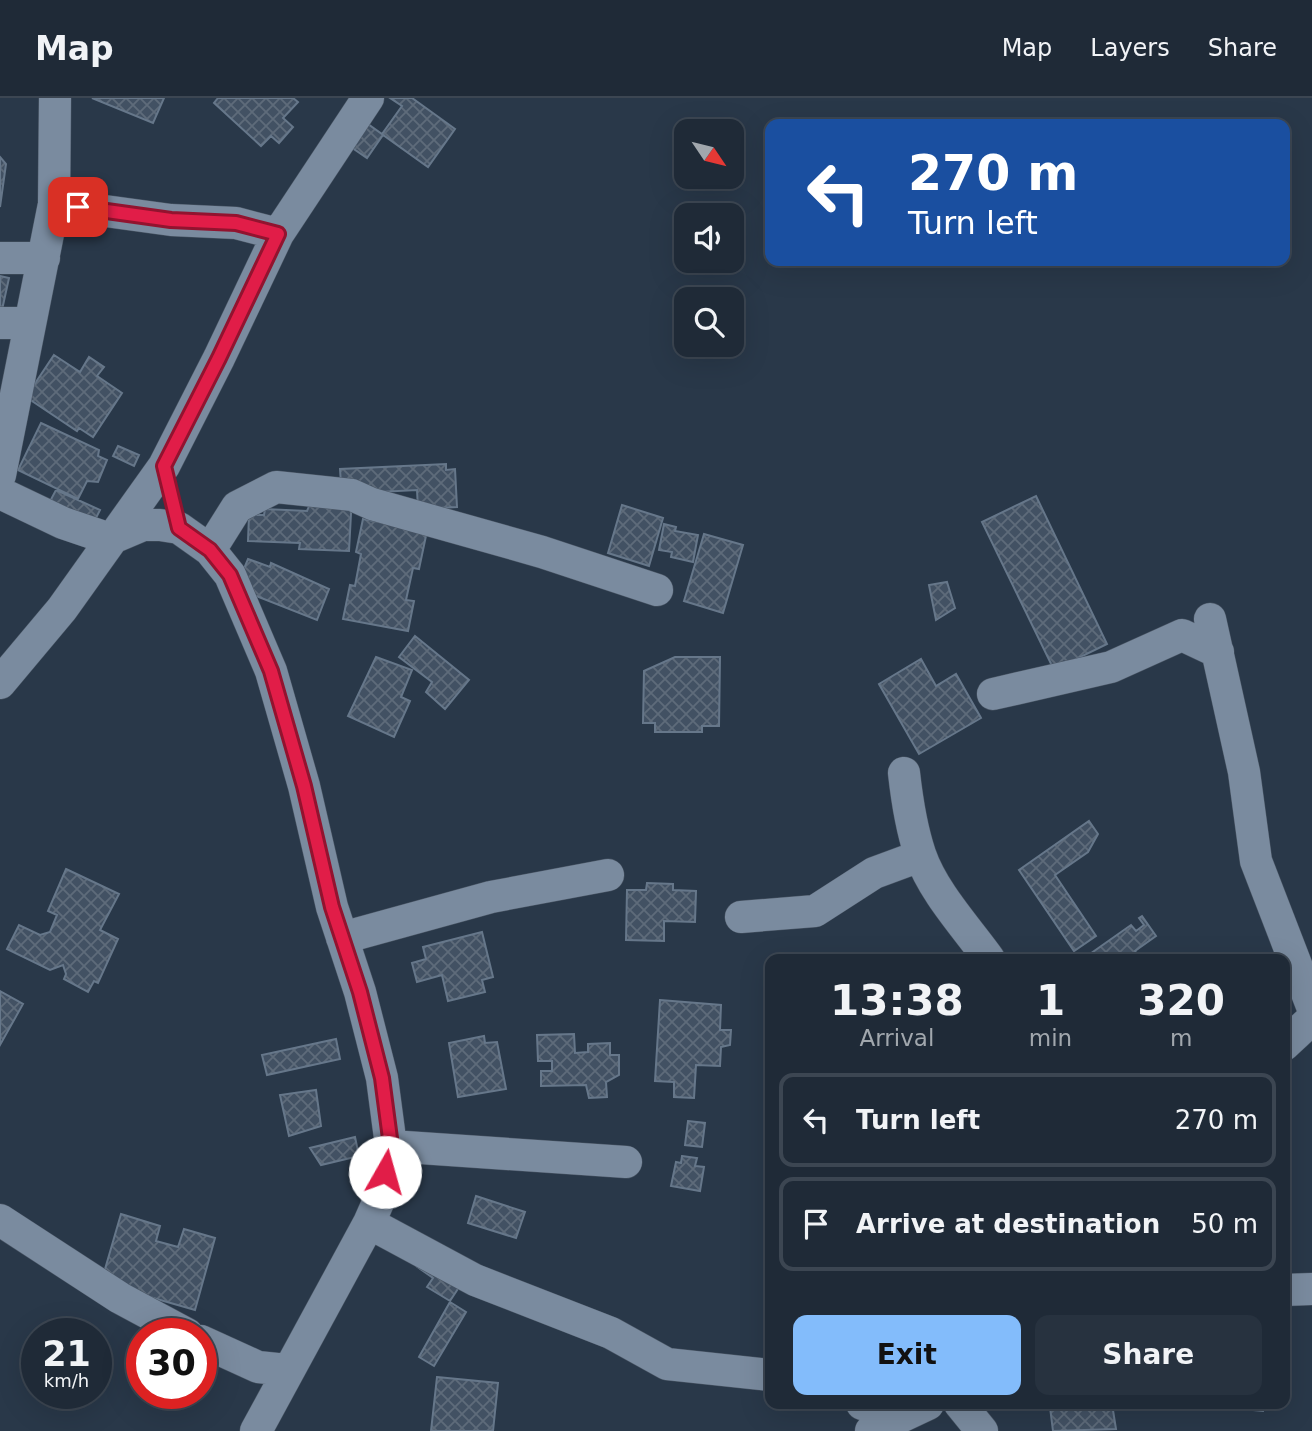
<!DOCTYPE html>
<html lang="en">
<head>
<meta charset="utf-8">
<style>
  body { margin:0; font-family:"DejaVu Sans",sans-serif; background:#27323f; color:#f1f3f6; height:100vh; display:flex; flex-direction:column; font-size:26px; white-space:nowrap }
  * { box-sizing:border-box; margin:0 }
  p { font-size:23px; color:#a1a7ad }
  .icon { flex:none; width:38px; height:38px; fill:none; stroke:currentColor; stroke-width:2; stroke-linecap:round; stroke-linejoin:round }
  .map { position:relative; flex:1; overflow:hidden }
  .side { position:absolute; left:765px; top:856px; width:525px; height:455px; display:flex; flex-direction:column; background:#1f2a37; border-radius:14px; box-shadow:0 7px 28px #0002,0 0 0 2px #3c4652 }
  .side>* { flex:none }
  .hud { position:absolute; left:765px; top:21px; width:525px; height:147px; border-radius:14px; box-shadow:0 7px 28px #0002,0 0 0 2px #3c4652; background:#1a4fa0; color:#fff; overflow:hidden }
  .needle { width:46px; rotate:125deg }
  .buttons { position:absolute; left:674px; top:21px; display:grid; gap:14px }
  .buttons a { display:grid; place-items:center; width:70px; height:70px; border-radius:14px; background:#1f2a37; box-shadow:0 7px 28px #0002,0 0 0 2px #3c4652; font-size:35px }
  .speed { position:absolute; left:21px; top:1220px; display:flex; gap:14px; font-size:35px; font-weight:700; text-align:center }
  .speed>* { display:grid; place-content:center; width:91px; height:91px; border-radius:50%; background:#1f2a37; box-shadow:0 7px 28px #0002,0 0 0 2px #3c4652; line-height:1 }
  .speed small { font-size:18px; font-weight:400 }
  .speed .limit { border:10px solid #d22; background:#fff; color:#111 }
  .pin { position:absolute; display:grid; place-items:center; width:60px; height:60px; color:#fff; margin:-30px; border-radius:14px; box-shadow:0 4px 10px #0006 }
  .me { position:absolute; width:77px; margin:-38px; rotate:7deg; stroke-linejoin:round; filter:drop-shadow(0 0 5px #0008) }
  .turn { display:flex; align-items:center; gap:24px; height:147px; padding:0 28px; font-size:32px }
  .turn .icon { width:91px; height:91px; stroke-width:2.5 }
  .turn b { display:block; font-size:49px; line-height:60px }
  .eta { display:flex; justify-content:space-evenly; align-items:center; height:119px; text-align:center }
  .eta b { font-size:42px; font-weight:700; line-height:49px }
  .cta { display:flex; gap:14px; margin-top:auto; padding:14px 28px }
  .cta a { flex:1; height:80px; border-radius:14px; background:#83bcfb; color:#111; font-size:28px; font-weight:700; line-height:80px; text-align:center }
  .cta a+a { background:#27323f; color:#f1f3f6 }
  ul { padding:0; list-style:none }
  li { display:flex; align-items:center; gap:21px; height:94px; margin:0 14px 10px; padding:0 14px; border:4px solid #3c4652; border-radius:14px }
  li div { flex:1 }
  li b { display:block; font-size:26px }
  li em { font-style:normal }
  header { display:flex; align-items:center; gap:42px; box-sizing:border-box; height:98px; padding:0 35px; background:#1f2a37; border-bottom:2px solid #3c4652 }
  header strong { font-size:33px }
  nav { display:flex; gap:38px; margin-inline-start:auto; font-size:24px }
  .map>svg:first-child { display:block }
  .building { fill:url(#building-cross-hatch); stroke:#66778a; stroke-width:2 }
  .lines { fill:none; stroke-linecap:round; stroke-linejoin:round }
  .minor-casing { stroke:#4a5665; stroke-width:33 }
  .minor { stroke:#7a8b9f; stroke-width:32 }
  .route-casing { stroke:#92132f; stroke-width:18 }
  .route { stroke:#e11d48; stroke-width:12 }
</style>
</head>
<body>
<header>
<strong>Map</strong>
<nav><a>Map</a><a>Layers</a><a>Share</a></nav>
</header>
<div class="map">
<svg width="1312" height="1333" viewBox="0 0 1312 1333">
  <defs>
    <pattern id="building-cross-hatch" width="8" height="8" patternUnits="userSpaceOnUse" patternTransform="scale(1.75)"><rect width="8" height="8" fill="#425163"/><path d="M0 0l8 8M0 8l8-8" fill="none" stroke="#5e6b7a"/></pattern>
  </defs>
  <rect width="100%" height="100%" fill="#293849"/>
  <path class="building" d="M92 0H164L153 25Z
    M218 0H293L298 4 283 20 293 29 279 45 271 38 261 48 214 5Z
    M390 0H412L455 31 428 69 383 37 367 60 348 47 365 24 382 36 402 8Z
    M0 59 6 66 0 109Z
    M0 178 9 180 2 212 0 211Z
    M54 257 80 274 89 259 104 269 97 278 122 295 93 339 79 330 77 333 26 299Z
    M41 325 99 352 98 358 107 362 98 384 87 383 78 401 18 372Z
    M118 348 139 357 134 368 113 358Z
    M446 366V372L455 371 457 409 418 411 417 392 359 395 341 386 340 371Z
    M56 392 100 412 91 430 48 407Z
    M352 397 349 453 299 451 300 445 248 443 249 417H264L265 411 307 413 310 406Z
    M1036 398 1107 546 1054 572 982 424Z
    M622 407 663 420 649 468 608 455Z
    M363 421 427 433 419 471 413 470 406 502 414 503 408 533 343 521 350 487 355 488 361 456 356 454Z
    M664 426 676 429 675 433 698 437 693 464 671 459 672 454 659 452Z
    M704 436 743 447 723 515 684 503Z
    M248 461 270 469 271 465 329 491 317 522 236 490Z
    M947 484 955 510 936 522 929 487Z
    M415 538 469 582 445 611 426 594 432 584 399 559Z
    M376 559 412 572 401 599 410 603 394 639 348 618Z
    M675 559H720L719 628H702V634H655V625H643L644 573Z
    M921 561 936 588 956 576 981 620 919 656 879 586Z
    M1089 723 1098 736 1088 754 1055 777 1096 838 1074 853 1019 772Z
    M66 771 119 796 100 832 118 841 98 885 94 883 88 894 64 881 66 876 63 867 50 872 7 851 19 827 40 837 50 834 57 817 48 813Z
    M647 785 673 786V792L696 793 695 824 664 823V843L626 842 627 792H646Z
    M1142 818 1156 838 1135 853 1139 859 1083 861 1131 827 1136 833 1144 827 1139 820Z
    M482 834 493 879 482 882 485 894 448 903 442 877 417 884 412 865 426 861 423 849Z
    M0 893 23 906 0 947Z
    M660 902 721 907 720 932H731L730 947 721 949 720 968 696 967 694 1000 674 999V984L655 983Z
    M574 936 575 955 588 954V946L610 945V957H619V977L606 984 607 999 589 1000 586 987 541 988V973H552V963H538L537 937Z
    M484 938 485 945 497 944 506 991 458 999 449 945Z
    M336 941 340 961 267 977 262 957Z
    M316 992 321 1028 289 1038 280 997Z
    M688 1023 705 1025 702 1049 685 1047Z
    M355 1039 359 1058 321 1067 310 1050Z
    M682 1058 697 1060 695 1068 704 1069 700 1093 671 1088 676 1064 681 1065Z
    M476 1098 525 1114 516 1140 468 1125Z
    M121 1116 160 1128 156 1143 178 1149 184 1131 215 1140 195 1212 101 1185Z
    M416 1168 463 1183 450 1203 427 1189 433 1180Z
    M450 1204 466 1214 434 1268 419 1259Z
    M437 1279 498 1285 493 1333H431Z
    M1063 1306H1112L1116 1331 1053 1333 1050 1309Z
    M1244 1306H1264L1263 1313 1243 1311Z"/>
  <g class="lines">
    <defs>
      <path id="minor" d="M54 106 171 122 236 125 278 136
        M0 160H44
        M0 225H29
        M0 377 54 106 55 0
        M0 395 63 425 110 441 143 427H160L179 430 210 452 230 477 271 573 304 688 332 809 360 894 382 980 391 1048 380 1100 369 1125 256 1333
        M210 452 237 409 276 389 352 397 372 406 542 454 657 492
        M1210 521 1244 674 1256 763 1312 908
        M0 585 62 511 164 368 219 260 278 136 368 0
        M993 596 1111 569 1182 537 1218 554
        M904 675C907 702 911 729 920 756 933 794 966 829 989 861
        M741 819 815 813 874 775 920 758
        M342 840 491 799 608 777
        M1284 947 1312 921
        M391 1048 626 1064
        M0 1122 120 1200 187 1236
        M369 1125 475 1182 611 1235 667 1266 770 1277
        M1284 1192 1312 1191
        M201 1243 258 1269 287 1272
        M862 1306 899 1317
        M960 1306 982 1333
        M871 1333 928 1306"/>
    </defs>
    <use href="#minor" class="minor-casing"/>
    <use href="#minor" class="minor"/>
  </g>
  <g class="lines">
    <defs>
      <path id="route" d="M78 109 171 122 236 125 278 136 219 260 164 368 179 430 210 452 230 477 271 573 304 688 332 809 360 894 382 980 391 1048 385 1074"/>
    </defs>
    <use href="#route" class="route-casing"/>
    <use href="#route" class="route"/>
  </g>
</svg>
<div class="buttons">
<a><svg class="needle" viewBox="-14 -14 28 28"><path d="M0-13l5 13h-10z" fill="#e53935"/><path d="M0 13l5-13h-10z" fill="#a1a7ad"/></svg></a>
<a><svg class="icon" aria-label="sound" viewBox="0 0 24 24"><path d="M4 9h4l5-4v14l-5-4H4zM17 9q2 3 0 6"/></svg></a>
<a><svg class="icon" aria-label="search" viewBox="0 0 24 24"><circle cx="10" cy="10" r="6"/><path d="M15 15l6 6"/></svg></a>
</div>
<div class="speed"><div>21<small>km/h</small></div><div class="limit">30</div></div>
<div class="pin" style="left:78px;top:109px;background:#d93025"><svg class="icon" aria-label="arrive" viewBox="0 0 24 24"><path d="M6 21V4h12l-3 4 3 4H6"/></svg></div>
<svg class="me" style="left:385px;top:1074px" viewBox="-20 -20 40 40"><circle r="19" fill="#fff"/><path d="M0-13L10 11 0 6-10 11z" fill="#e11d48"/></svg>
<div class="hud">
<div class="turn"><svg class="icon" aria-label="left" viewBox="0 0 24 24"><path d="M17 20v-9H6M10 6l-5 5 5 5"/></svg><div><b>270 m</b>Turn left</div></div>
</div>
<section class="side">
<div class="eta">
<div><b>13:38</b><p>Arrival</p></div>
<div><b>1</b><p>min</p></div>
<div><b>320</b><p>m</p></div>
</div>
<ul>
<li><svg class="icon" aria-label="left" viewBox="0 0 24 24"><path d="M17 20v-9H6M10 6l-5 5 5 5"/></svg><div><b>Turn left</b></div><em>270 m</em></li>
<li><svg class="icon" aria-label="arrive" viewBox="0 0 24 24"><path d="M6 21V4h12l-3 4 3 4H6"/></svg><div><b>Arrive at destination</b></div><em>50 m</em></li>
</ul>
<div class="cta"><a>Exit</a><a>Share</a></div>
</section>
</div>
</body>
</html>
